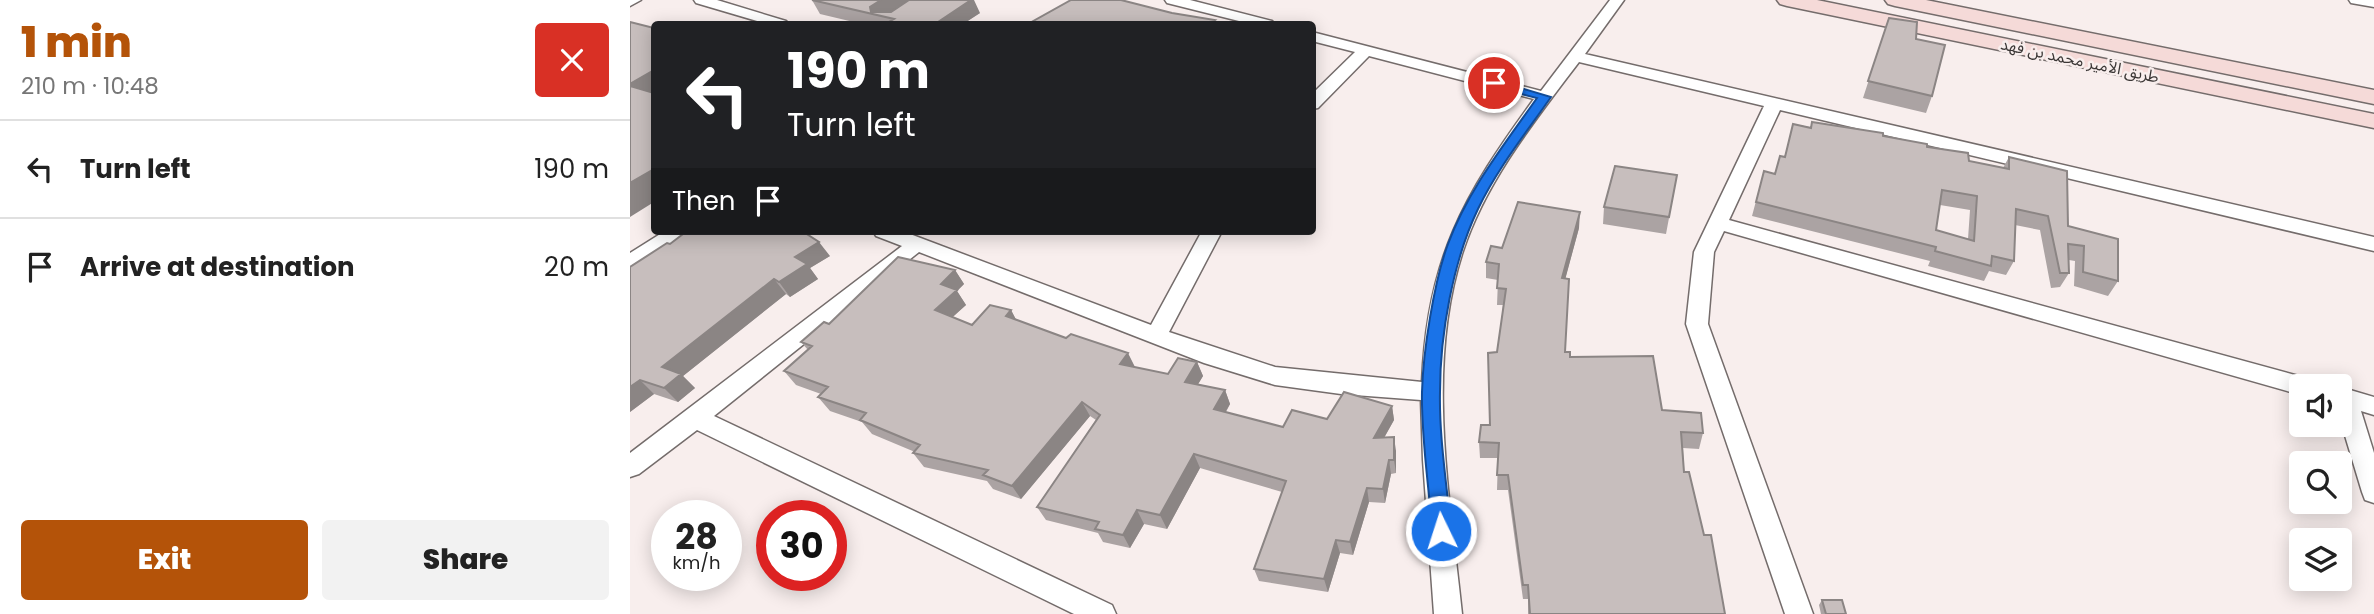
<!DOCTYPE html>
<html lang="en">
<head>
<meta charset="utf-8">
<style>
  body { margin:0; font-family:Poppins,"Noto Sans Arabic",sans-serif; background:#f2f2f2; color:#222; height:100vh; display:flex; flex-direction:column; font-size:26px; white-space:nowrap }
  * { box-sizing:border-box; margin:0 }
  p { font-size:23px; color:#767676 }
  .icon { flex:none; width:38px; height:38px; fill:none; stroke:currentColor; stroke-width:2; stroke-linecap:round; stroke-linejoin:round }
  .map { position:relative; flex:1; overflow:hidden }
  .drawer { display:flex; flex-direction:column; background:#fff; width:630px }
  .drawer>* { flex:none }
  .hud { position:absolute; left:21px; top:21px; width:665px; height:214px; border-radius:7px; box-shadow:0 4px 18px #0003; background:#202124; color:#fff; overflow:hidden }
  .controls { position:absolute; left:1659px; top:374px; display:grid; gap:14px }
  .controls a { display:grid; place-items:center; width:63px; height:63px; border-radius:7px; background:#fff; box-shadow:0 4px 18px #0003; font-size:35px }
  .speed { position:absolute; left:21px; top:500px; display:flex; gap:14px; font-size:35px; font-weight:700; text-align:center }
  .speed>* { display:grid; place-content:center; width:91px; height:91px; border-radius:50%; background:#fff; box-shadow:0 4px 18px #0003; line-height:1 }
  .speed small { font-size:18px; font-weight:400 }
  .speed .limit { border:10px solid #d22; background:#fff; color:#111 }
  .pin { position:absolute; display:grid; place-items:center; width:60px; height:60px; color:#fff; margin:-30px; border:4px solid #fff; border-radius:50%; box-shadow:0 2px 7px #0007 }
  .me { position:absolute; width:77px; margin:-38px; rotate:356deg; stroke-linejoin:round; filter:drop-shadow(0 0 5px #0008) }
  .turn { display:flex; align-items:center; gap:24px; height:147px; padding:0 21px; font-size:32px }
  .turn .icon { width:91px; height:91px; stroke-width:2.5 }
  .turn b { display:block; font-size:49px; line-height:60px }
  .then { display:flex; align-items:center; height:66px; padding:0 21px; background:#0003; gap:14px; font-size:26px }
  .round { display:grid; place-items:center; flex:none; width:74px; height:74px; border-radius:7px; background:#f2f2f2 }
  .head { display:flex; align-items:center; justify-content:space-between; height:119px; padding:0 21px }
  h1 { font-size:42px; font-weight:800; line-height:52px; color:#b45309 }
  .cta { display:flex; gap:14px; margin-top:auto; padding:14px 21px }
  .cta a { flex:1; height:80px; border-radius:7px; background:#b45309; color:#fff; font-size:28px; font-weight:800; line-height:80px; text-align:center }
  .cta a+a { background:#f2f2f2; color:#222 }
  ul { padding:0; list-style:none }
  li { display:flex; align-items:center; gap:21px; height:98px; padding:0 21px; border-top:2px solid #e0e0e0 }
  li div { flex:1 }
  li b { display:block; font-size:26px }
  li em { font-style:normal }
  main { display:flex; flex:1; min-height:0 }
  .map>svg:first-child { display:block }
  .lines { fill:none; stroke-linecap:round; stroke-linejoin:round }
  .street-casing { stroke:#746c6b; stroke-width:3 }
  .secondary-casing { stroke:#746c6b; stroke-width:3 }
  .street { fill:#fff; fill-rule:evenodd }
  .secondary { fill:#f5dad8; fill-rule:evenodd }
  .wall { fill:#aba3a3; fill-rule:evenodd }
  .shaded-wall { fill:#8b8584 }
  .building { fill:#c7bebd; stroke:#8b8584; stroke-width:2; fill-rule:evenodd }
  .route { fill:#1a73e8; stroke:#114b97; stroke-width:2 }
  .labels { text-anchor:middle; stroke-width:5; stroke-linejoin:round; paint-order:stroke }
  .far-street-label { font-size:16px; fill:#3b3736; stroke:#f8eeed }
</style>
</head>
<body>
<main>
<section class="drawer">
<div class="head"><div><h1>1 min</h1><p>210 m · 10:48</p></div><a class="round" style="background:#d93025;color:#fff"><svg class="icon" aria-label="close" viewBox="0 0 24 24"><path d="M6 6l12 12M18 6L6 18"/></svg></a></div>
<ul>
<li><svg class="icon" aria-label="left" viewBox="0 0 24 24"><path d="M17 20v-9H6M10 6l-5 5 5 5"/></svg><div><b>Turn left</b></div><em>190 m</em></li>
<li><svg class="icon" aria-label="arrive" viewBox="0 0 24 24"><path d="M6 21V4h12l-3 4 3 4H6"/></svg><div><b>Arrive at destination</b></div><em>20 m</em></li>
</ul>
<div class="cta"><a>Exit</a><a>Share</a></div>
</section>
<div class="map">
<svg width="1744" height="614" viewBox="0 0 1744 614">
  <rect width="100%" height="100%" fill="#f8eeed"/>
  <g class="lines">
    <defs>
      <path id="street" d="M0 0H11L0 6Z
        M64 0H87L156 21 159 24H137L66 3Z
        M535 0H560L642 21 645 24H621L537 3Z
        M980 0H994L955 54 1744 237V251L1150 110 1099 220 1676 378 1684 381 1687 387H1671V395L1094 231 1084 252 1078 324 1183 614H1155L1056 324 1064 252 1134 106 949 62C905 120 856 181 833 251 795 366 820 497 832 614H804L793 460 791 400 711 394 645 385 574 363 289 252 84 416 482 605 486 614H444L67 430 9 474 0 477V453L272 246 246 236 243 231H272L521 325 572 231H592L539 332 645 367 792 382C797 259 833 196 904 99L739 56 688 108 682 109V94L725 52 682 41V32L911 91Z
        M1719 0H1744V7L1721 3Z
        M35 231H59L56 236 0 269V253Z
        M1710 387 1744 397V415L1731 411 1744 453V503L1735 500 1732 492 1710 419Z"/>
      <path id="secondary" d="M1147 0H1187L1744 114V128L1157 6 1150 4Z
        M1255 0H1296L1744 90V104L1265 6 1258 4Z"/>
    </defs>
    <use href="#street" class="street-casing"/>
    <use href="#secondary" class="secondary-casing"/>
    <use href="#street" class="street"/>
    <use href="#secondary" class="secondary"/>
  </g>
  <path class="wall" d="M182 0 350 13 333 24H232L190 14Z
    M1259 18 1302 96 1296 113 1233 98Z
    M1163 124 1180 127 1253 136 1297 147 1339 161 1373 168 1379 157 1438 226 1488 281 1478 296 1444 286 1445 261 1439 260V273L1430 287 1421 288 1410 230 1385 225 1384 261 1376 275 1359 271 1354 281 1298 266 1300 261 1122 216 1134 171 1145 174 1155 157ZM1310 205 1340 210 1338 239 1306 230Z
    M1047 175 1036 234 973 224 974 207Z
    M949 228 935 279V352L940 357 1073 433 1069 449 1053 448 1054 472 1074 535 1095 614H898V599H893L878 490H867L868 458H850L849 442 860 425 873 305H867L868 280 856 278V262L872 248Z
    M40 244 200 256 180 268 188 279 160 297 156 294 53 376 65 388 48 402 24 394 0 412Z
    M325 270 334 284 327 291 336 305 322 317 342 325 381 310 386 320 505 367 538 374 567 362 573 376 568 384 595 390 600 404 596 412 653 427 697 419 762 406 764 420 754 438 766 451V473L761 474 755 503 739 502 723 555 710 553 698 592 629 581 624 569 652 492 570 468 537 529 514 524 500 548 473 542 468 533 416 520 407 507 466 420 460 416 391 499 363 489 357 481 294 467 283 453 285 452 242 434 232 422 200 411 188 397 191 394 166 385 154 371 178 350 171 342 199 324Z
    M1192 600 1216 614H1191L1189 605Z"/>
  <path class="shaded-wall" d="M251 0H281L255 17 242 14 240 7Z
    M341 0H344L350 13 333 24H305Z
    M24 70V101L0 88V84Z
    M24 169V202L0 217V183Z
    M950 212 949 228 931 295 932 278Z
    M189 242 200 256 180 268 188 279 160 297 149 282 165 257Z
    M325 270 334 284 327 291 336 305 314 325 305 310 311 284Z
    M144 279 156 294 53 376 65 388 48 402 34 388 32 367Z
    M381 310 389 325 376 316Z
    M498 353 505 367 490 364Z
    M567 362 573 376 561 396 555 382Z
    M10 380 24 394 0 412V387Z
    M595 390 600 404 589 423 584 409Z
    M452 402 460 416 391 499 382 486Z
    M762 406 764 420 746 452 744 438Z
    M764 437 766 451V473L764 460Z
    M564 454 570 468 537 529 530 515Z
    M759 460 761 474 755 503 753 489Z
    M737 488 739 502 723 555 720 542Z
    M507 510 514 524 500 548 493 535Z
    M706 540 710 553 698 592 694 579Z"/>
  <path class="building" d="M182 0H251L240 7 241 12H261L279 0H341L305 24H255L264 19Z
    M441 0H491L542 13 585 20 581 23 589 24H398Z
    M1259 18 1287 22 1286 39 1315 45 1302 96 1238 81Z
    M0 22 24 28V70L0 84Z
    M0 86 24 93V169L0 183Z
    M1182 122 1253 133V136L1297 144V147L1338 153 1339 161 1379 169V157L1437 171 1438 226 1488 239V281L1453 272 1454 246 1438 244 1439 273H1430L1418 216 1386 209 1384 261 1362 256 1361 266 1305 251 1306 247 1126 202 1134 171 1145 174 1150 156 1155 157 1163 124 1181 128ZM1312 190 1347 196 1344 241 1306 230Z
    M985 166 1047 175 1039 217 974 207Z
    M888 202 950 212 932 278 939 279 935 352H940V357L1023 356 1032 410 1071 413 1073 433 1051 432 1054 472H1059L1074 535H1081L1095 614H900L898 585H893L878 475H867L869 443 849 442 851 425H860L858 353 867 352 876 289 867 288 869 264 856 262 861 246 872 248Z
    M57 231H172L189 242 165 257 177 264 149 282 144 279 32 367 51 374 34 388 10 380 0 387V267L37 243 40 244Z
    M268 257 325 270 311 284 327 290 305 310 342 325 360 305 381 310 376 316 436 338 441 334 498 353 490 364 538 374 548 358 567 362 555 382 595 390 584 409 653 427 662 410 697 419 714 392 762 406 744 438 764 437V460H759L753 489 737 488 720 542 706 540 694 579 624 569 656 481 564 454 530 515 507 510 493 535 465 529 469 522 407 507 470 415 452 402 382 486 353 475 358 470 283 453 290 445 230 420 236 413 188 397 198 387 154 371 182 346 171 342 194 322 199 324Z
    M1192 600H1212L1216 614H1196Z"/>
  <path class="route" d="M864 80 921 97C896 133 867 169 848 209 823 261 810 334 810 392 809 437 817 485 821 531L818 537 811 539 804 537 802 531C799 485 791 437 792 392 793 352 804 281 818 244 838 190 874 145 907 98L859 86 857 83Z"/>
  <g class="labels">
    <g class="far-street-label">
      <text transform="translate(1450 60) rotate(12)" y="6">طريق الأمير محمد بن فهد</text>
    </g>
  </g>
</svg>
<div class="controls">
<a><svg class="icon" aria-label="sound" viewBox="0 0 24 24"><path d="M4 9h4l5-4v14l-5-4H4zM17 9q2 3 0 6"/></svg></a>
<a><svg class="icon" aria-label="search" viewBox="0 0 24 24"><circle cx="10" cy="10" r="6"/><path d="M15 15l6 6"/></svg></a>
<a><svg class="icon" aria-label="layers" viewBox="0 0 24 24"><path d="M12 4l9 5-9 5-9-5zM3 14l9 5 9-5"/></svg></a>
</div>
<div class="speed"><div>28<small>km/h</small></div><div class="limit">30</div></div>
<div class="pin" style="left:864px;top:83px;background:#d93025"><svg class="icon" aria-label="arrive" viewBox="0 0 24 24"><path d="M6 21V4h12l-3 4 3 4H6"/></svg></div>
<svg class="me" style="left:811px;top:531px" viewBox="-20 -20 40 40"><circle r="17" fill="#1a73e8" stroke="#fff" stroke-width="3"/><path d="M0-11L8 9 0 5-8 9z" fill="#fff"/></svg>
<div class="hud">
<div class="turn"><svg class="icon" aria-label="left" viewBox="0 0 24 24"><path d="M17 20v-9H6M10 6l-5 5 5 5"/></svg><div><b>190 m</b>Turn left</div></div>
<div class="then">Then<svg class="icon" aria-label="arrive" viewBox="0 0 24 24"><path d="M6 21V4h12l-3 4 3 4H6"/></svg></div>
</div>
</div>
</main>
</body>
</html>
